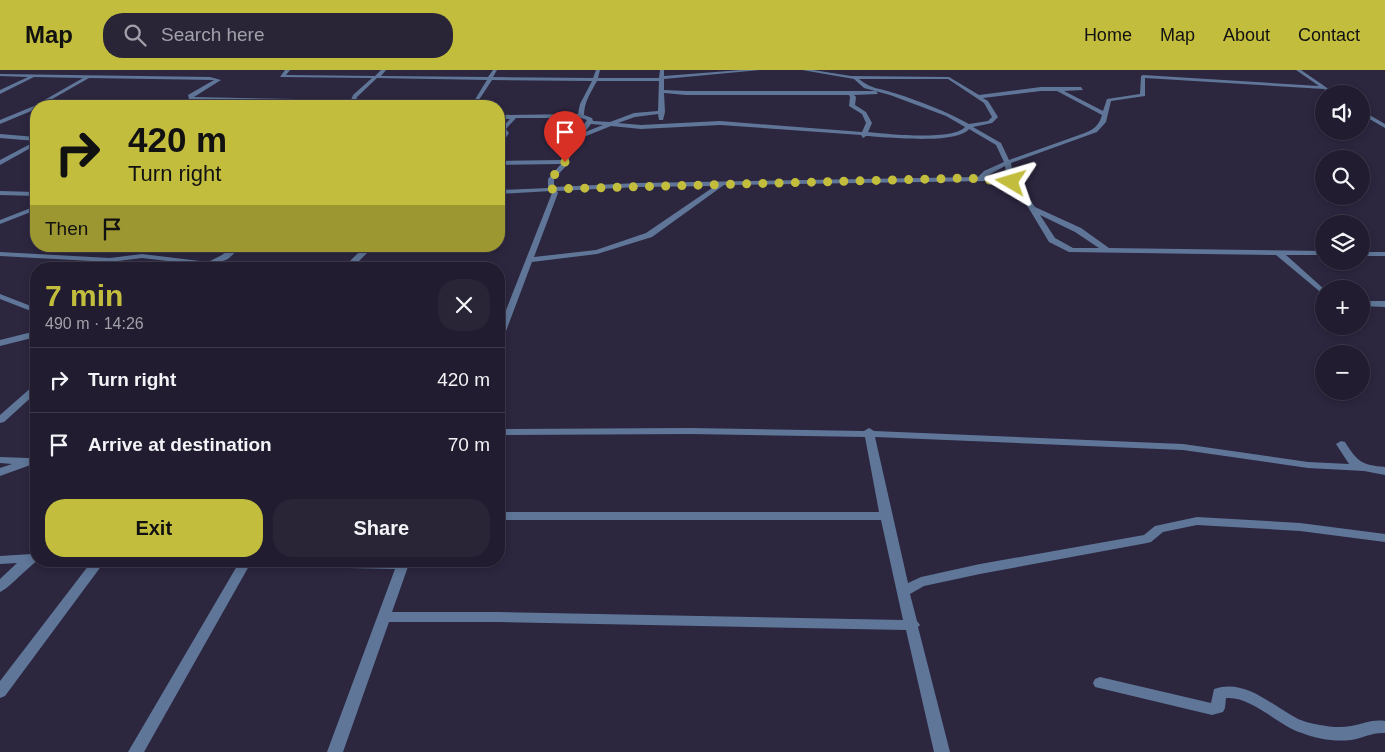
<!DOCTYPE html>
<html lang="en">
<head>
<meta charset="utf-8">
<style>
  body { margin:0; font-family:Arial,sans-serif; background:#292537; color:#f1f3f6; height:100vh; display:flex; flex-direction:column; font-size:19px; white-space:nowrap }
  * { box-sizing:border-box; margin:0 }
  p { font-size:16px; color:#a2a1aa }
  .icon { flex:none; width:28px; height:28px; fill:none; stroke:currentColor; stroke-width:2; stroke-linecap:round; stroke-linejoin:round }
  .map { position:relative; flex:1; overflow:hidden }
  .side { position:absolute; left:30px; top:192px; width:475px; height:305px; display:flex; flex-direction:column; background:#211c2f; border-radius:20px; box-shadow:0 2px 8px #0003,0 0 0 1px #3e3a4b }
  .side>* { flex:none }
  .hud { position:absolute; left:30px; top:30px; width:475px; height:152px; border-radius:20px; box-shadow:0 2px 8px #0003,0 0 0 1px #3e3a4b; background:#c3bd3e; color:#111; overflow:hidden }
  .fabs { position:absolute; left:1315px; top:15px; display:grid; gap:10px }
  .fabs a { display:grid; place-items:center; width:55px; height:55px; border-radius:50%; background:#211c2f; box-shadow:0 2px 8px #0003,0 0 0 1px #3e3a4b; font-size:25px }
  .pin { position:absolute; display:grid; place-items:center; width:42px; height:42px; color:#fff; margin:-51px -21px; border-radius:50% 50% 50% 0; rotate:-45deg; box-shadow:0 0 5px #0007 }
  .pin .icon { rotate:45deg }
  .me { position:absolute; width:55px; margin:-28px; rotate:277deg; stroke-linejoin:round; filter:drop-shadow(0 0 4px #0008) }
  .turn { display:flex; align-items:center; gap:18px; height:105px; padding:0 15px; font-size:22px }
  .turn .icon { width:65px; height:65px; stroke-width:2.5 }
  .turn b { display:block; font-size:35px; line-height:42px }
  .then { display:flex; align-items:center; height:48px; padding:0 15px; background:#0003; gap:10px; font-size:19px }
  .round { display:grid; place-items:center; flex:none; width:52px; height:52px; border-radius:20px; background:#292537 }
  .summary { display:flex; align-items:center; justify-content:space-between; height:85px; padding:0 15px }
  h1 { font-size:30px; font-weight:800; line-height:38px; color:#c3bd3e }
  .action { display:flex; gap:10px; margin-top:auto; padding:10px 15px }
  .action a { flex:1; height:58px; border-radius:20px; background:#c3bd3e; color:#111; font-size:20px; font-weight:800; line-height:58px; text-align:center }
  .action a+a { background:#292537; color:#f1f3f6 }
  ul { padding:0; list-style:none }
  li { display:flex; align-items:center; gap:15px; height:65px; padding:0 15px; border-top:1px solid #3e3a4b }
  li div { flex:1 }
  li b { display:block; font-size:19px }
  li em { font-style:normal }
  header { display:flex; align-items:center; gap:30px; box-sizing:border-box; height:70px; padding:0 25px; background:#c3bd3e; color:#111 }
  header strong { font-size:24px }
  nav { display:flex; gap:28px; margin-inline-start:auto; font-size:18px }
  .search { width:350px; height:45px; background:#292537; display:flex; align-items:center; gap:12px; box-sizing:border-box; padding:0 18px; border-radius:20px; color:#a2a1aa; font-size:19px }
  .map>svg:first-child { display:block }
  .lines { fill:none; stroke-linecap:round; stroke-linejoin:round }
  .minor { fill:#5f7698; fill-rule:evenodd }
  .route { stroke:#c3bd3e; stroke-width:9; stroke-dasharray:0 16.2 }
</style>
</head>
<body>
<header>
<strong>Map</strong>
<div class="search"><svg class="icon" aria-label="search" viewBox="0 0 24 24"><circle cx="10" cy="10" r="6"/><path d="M15 15l6 6"/></svg>Search here</div>
<nav><a>Home</a><a>Map</a><a>About</a><a>Contact</a></nav>
</header>
<div class="map">
<svg width="1385" height="682" viewBox="0 0 1385 682">
  <rect width="100%" height="100%" fill="#2c263f"/>
  <g class="lines">
    <path class="minor" d="M285 0H290L286 5 375 6 381 0H386L381 6 488 7 493 0H497L493 7 593 8 596 0H600L598 8H659L660 0H664V6L741 0H760L664 9V20L686 21H876L878 24 854 25 856 27 855 35 866 42 872 53 868 62C887 64 953 71 965 57L946 46 890 25 864 18 854 9 802 0H813L851 6 949 7 979 25 1041 17H1081L1083 20 1064 21 1103 41 1107 29 1140 24 1141 6 1143 5 1319 16 1296 0H1301L1336 24H1330L1324 19 1145 8V26L1111 31 1106 52 1097 62 1011 93 1014 111 1020 115 1035 137 1081 158 1109 178 1324 181V185H1286L1324 219V225L1276 185 1069 182 1049 172 1016 117 1009 114 988 111 724 115 652 167 597 184 532 192 503 269 499 272V258L552 123 551 121 499 124V120L548 118V109L561 94 499 95V91L562 90 569 75 587 50 581 48H516L506 59 509 63 501 75 499 76V70L503 63 500 59 510 49H499V45L578 44 580 34 592 11 492 10 475 36H471L487 10 377 8 357 27 356 31 390 36 353 34 192 31 189 29 188 25 214 10 89 8 40 36H36V39L0 54V50L34 36 83 8 34 7 0 24V20L28 7 0 6V4L210 7 221 10 194 27 351 30 353 25 372 8 280 7ZM859 9H948L984 33 992 47 988 51 969 54C945 41 920 31 894 23 879 18 871 19 859 9ZM597 11H659L658 41 634 43 610 52 593 51 592 48 584 45C584 32 591 22 597 11ZM1041 21H1057L1102 45C1099 56 1093 60 1082 64L1009 90 1001 73 973 57 992 53 998 47 988 31 983 28ZM664 23 686 25H849L850 27 849 36 862 44 866 53 862 62 720 51 641 55 618 53 635 47 658 44 659 50H663L665 42ZM591 54 603 55 585 62ZM720 55 861 65 863 68 866 66C887 67 956 75 969 59L996 75 1004 92 984 101 978 107 638 113 554 117V109L566 96 575 75 581 68 611 56 641 59ZM1005 96 1007 110 985 107ZM715 116 646 163 596 180 534 187 558 123 557 121 638 117ZM1040 145 1075 162 1099 178H1073L1055 168Z
      M1361 40 1385 54V58L1361 44Z
      M0 64 36 67V71L0 68Z
      M36 71V75L0 95V90Z
      M0 121 36 122V126L0 125Z
      M36 136V140L0 154V150Z
      M233 176H242L228 189 205 198 202 195 142 188 110 192 0 186V182L110 188 142 184 208 192 222 185Z
      M365 176H374L351 199H342Z
      M1361 182H1385V186H1361Z
      M0 224 36 238V243L0 229Z
      M1361 231H1385V237L1361 236Z
      M36 261V267L0 276V270Z
      M36 315V323L4 352 0 353V345L33 316Z
      M691 358 864 361 869 358 874 361 1183 374 1308 392 1349 394 1336 374 1341 371 1345 372C1357 391 1361 395 1385 397V405L1364 401 1308 398 1183 380 875 367 908 513 921 507 980 494 1144 465 1155 456 1197 447 1300 453 1385 464V472L1300 461 1197 455 1163 462 1151 472 1147 473 980 504 924 516 910 524 917 551 920 555 918 557 950 682H934L906 560 499 552H389L343 682H327L395 499 249 496 144 682H128L237 496 227 494 225 491H410L392 542H499L903 550 881 450H499V442H879L865 367 691 364 499 365V359Z
      M36 386V393L0 406V398L12 394 0 393V387L28 388Z
      M32 484 36 485 37 491C27 498 8 519 0 522V509L17 493 0 494V486Z
      M92 491H105L5 626 0 628V611Z
      M1100 607 1211 633 1214 619C1246 608 1272 636 1298 649 1305 652 1313 654 1320 655 1330 657 1341 658 1351 656 1363 654 1373 649 1385 651V663C1373 662 1363 668 1351 670 1335 672 1317 669 1302 663 1277 655 1252 626 1226 628L1225 638 1223 642 1212 645 1095 617 1093 613 1095 609Z"/>
  </g>
  <g class="lines">
    <path class="route" d="M565 92 551 109 552 119 968 108 1011 112"/>
  </g>
</svg>
<div class="fabs">
<a><svg class="icon" aria-label="sound" viewBox="0 0 24 24"><path d="M4 9h4l5-4v14l-5-4H4zM17 9q2 3 0 6"/></svg></a>
<a><svg class="icon" aria-label="search" viewBox="0 0 24 24"><circle cx="10" cy="10" r="6"/><path d="M15 15l6 6"/></svg></a>
<a><svg class="icon" aria-label="layers" viewBox="0 0 24 24"><path d="M12 4l9 5-9 5-9-5zM3 14l9 5 9-5"/></svg></a>
<a>+</a>
<a>−</a>
</div>
<div class="pin" style="left:565px;top:92px;background:#d93025"><svg class="icon" aria-label="arrive" viewBox="0 0 24 24"><path d="M6 21V4h12l-3 4 3 4H6"/></svg></div>
<svg class="me" style="left:1011px;top:112px" viewBox="-20 -20 40 40"><path d="M0-17L14 15 0 8-14 15z" fill="#c3bd3e" stroke="#fff" stroke-width="4"/></svg>
<div class="hud">
<div class="turn"><svg class="icon" aria-label="right" viewBox="0 0 24 24"><path d="M7 20v-9h11M14 6l5 5-5 5"/></svg><div><b>420 m</b>Turn right</div></div>
<div class="then">Then<svg class="icon" aria-label="arrive" viewBox="0 0 24 24"><path d="M6 21V4h12l-3 4 3 4H6"/></svg></div>
</div>
<section class="side">
<div class="summary"><div><h1>7 min</h1><p>490 m · 14:26</p></div><a class="round"><svg class="icon" aria-label="close" viewBox="0 0 24 24"><path d="M6 6l12 12M18 6L6 18"/></svg></a></div>
<ul>
<li><svg class="icon" aria-label="right" viewBox="0 0 24 24"><path d="M7 20v-9h11M14 6l5 5-5 5"/></svg><div><b>Turn right</b></div><em>420 m</em></li>
<li><svg class="icon" aria-label="arrive" viewBox="0 0 24 24"><path d="M6 21V4h12l-3 4 3 4H6"/></svg><div><b>Arrive at destination</b></div><em>70 m</em></li>
</ul>
<div class="action"><a>Exit</a><a>Share</a></div>
</section>
</div>
</body>
</html>
